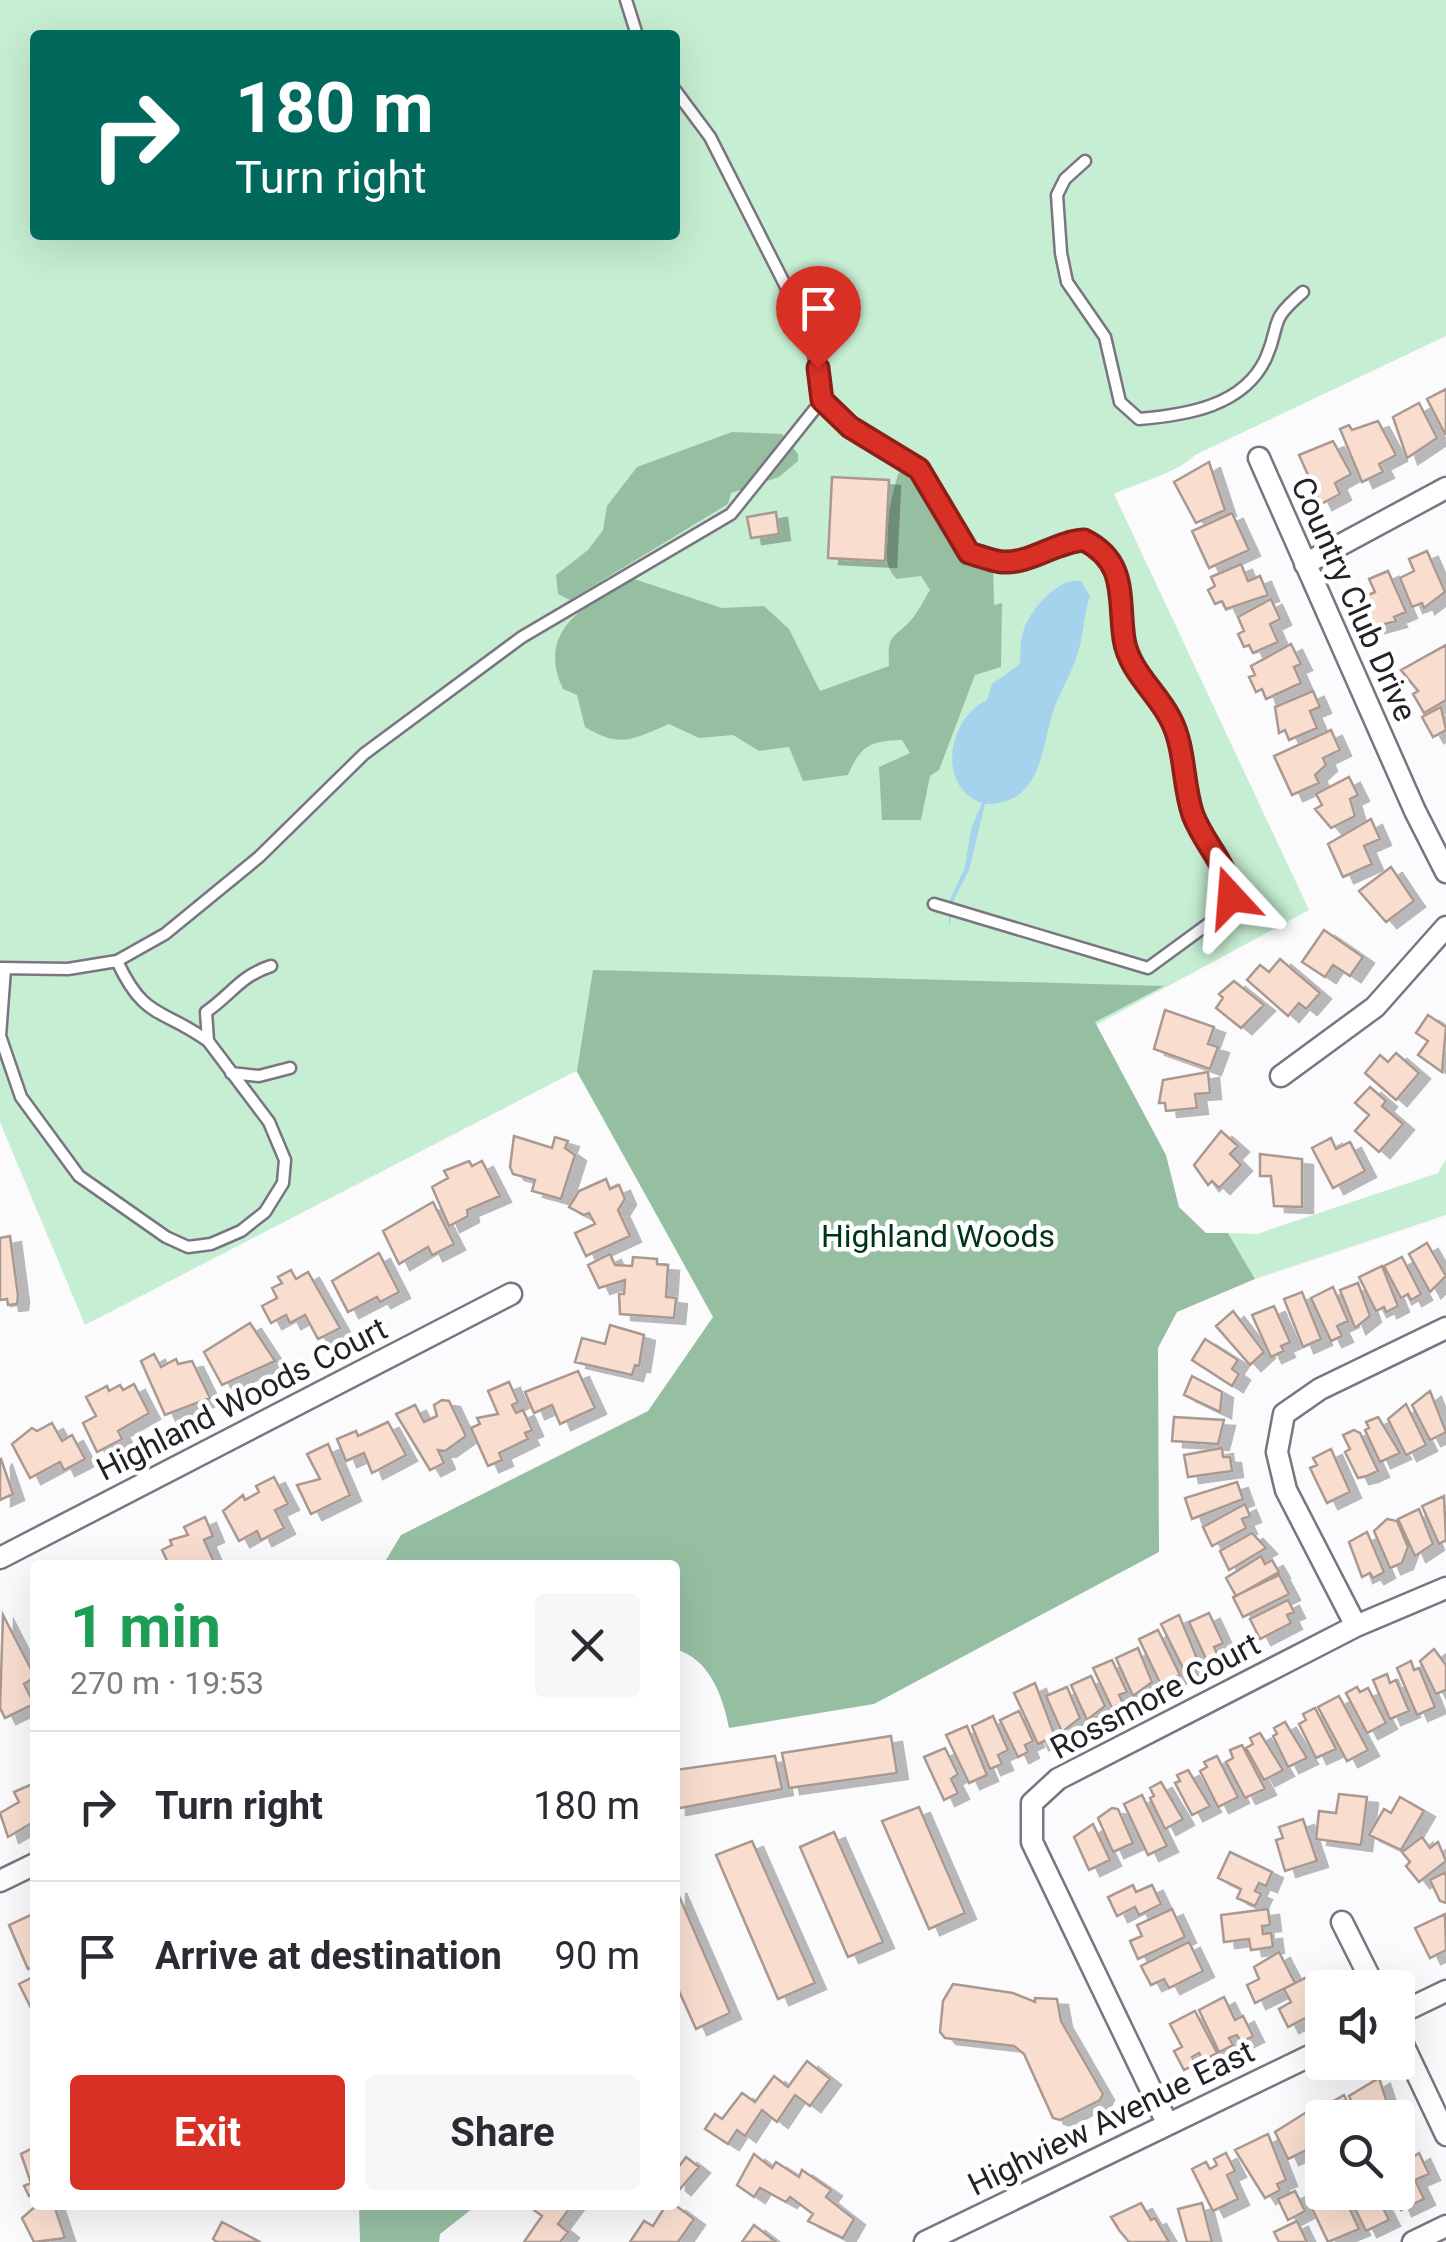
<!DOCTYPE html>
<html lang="en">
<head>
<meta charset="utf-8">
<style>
  body { margin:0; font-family:Roboto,sans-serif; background:#f7f7f7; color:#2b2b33; height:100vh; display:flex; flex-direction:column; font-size:38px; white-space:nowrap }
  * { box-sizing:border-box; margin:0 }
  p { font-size:32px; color:#7c7c81 }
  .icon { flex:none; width:55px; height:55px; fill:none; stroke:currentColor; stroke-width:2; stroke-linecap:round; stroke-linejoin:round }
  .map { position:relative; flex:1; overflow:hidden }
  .details { position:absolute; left:30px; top:1560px; width:650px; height:650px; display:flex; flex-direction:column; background:#fff; border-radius:10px; box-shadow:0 10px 40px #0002 }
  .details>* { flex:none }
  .banner { position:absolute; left:30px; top:30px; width:650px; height:210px; border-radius:10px; box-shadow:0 10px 40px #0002; background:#00695c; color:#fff; overflow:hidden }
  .controls { position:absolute; left:1305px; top:1970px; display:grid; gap:20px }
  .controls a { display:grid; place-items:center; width:110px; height:110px; border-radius:10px; background:#fff; box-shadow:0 10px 40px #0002; font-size:50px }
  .pin { position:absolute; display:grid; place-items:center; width:85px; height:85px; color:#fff; margin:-102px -42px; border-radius:50% 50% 50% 0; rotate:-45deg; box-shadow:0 0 10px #0007 }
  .pin .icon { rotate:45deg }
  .me { position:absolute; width:110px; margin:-55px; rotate:341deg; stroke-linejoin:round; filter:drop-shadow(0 0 8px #0008) }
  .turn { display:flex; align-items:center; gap:35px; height:210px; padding:0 40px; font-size:45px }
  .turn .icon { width:130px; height:130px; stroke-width:2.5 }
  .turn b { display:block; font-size:70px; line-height:85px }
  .round { display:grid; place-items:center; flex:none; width:105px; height:105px; border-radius:10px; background:#f7f7f7 }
  .summary { display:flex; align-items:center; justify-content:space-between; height:170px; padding:0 40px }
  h1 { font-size:60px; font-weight:700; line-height:75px; color:#1e9e55 }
  .primary-button { display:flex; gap:20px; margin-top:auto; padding:20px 40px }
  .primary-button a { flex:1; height:115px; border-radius:10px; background:#d93025; color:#fff; font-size:40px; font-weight:700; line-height:115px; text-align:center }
  .primary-button a+a { background:#f7f7f7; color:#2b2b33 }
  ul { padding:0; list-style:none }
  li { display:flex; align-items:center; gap:30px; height:150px; padding:0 40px; border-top:2px solid #e1e1e2 }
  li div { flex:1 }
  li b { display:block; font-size:38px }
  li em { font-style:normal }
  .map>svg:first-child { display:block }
  .green { fill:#c6eed2; fill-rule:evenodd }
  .forest { fill:#96bfa2 }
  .water { fill:#a5d2ec }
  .building { fill:#f9ded0; stroke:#a99991; stroke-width:2.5; filter:url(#shadow) }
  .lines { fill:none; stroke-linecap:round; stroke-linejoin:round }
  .lane-casing { stroke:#7b7482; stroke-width:15 }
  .street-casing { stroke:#7b7482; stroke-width:25 }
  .lane { stroke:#fff; stroke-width:10 }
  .street { stroke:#fff; stroke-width:20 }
  .route-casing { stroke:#8d1f18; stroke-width:25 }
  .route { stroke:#d93025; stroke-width:18 }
  .labels { text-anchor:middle; stroke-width:9; stroke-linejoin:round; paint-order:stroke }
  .street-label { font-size:32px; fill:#252227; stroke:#fff }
  .park-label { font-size:32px; fill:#003419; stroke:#fff }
</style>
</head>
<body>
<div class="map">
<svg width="1446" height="2242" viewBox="0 0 1446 2242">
  <defs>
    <filter id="shadow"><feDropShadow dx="11" dy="6" stdDeviation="0" flood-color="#0004"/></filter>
  </defs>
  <rect width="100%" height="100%" fill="#fbfafd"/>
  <path class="green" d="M0 0H1446V336L1195 455C1178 473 1139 482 1114 494L1309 910 677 1251 576 1071 85 1325 0 1122ZM35 35H675V235H35Z
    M1446 1159V1215L1255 1279 1228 1233 1257 1234 1438 1173Z"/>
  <path class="forest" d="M732 432 782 434 798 454V461L779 477 731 493 728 504 570 600 558 594 556 575 588 550 603 530 607 506 637 467Z
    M908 467 915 471 958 544 993 563 994 605 1002 603 1001 667 975 675 939 770 930 776 921 820H882L879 767 910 753 902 740C870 741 861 745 848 775L803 781 789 747 759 751 733 735 699 738 669 724C633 739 621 749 585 727L577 695 563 689C535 629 587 605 631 578L722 608 764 606 789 629 820 691 889 666C887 632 893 640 912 619 919 611 924 599 930 590L921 576 897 579C874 560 891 501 898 474Z
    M593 970 1164 986 1095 1022 1166 1155 1179 1207 1206 1233H1228L1255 1279 1177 1312 1158 1348 1159 1552 874 1704 729 1728C723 1696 709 1658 675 1649V1565H383L401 1535 648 1411 713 1317 577 1071Z
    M359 2205H477L440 2234 439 2242H360Z"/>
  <path class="water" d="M1081 581 1090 596C1084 613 1084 632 1079 649 1073 672 1059 692 1052 715 1041 754 1039 805 985 804L969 870 955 897 949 927V902L965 867 971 829 982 803C935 786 949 717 987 700L992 684 1020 664C1021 653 1020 642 1023 632 1030 610 1057 577 1081 581Z"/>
  <path class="building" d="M1446 389V433L1445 434 1427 399Z
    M1419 403 1437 438 1407 458 1393 417Z
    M1378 421 1396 455 1379 464 1383 472 1362 482 1340 429 1349 425 1352 430Z
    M1333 441 1351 474 1335 483 1340 494 1321 504 1299 455Z
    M1209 462 1225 510 1196 523 1174 482Z
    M832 477 889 480 885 561 828 558Z
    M776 512 779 534 751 538 747 517Z
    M1232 513 1249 550 1209 568 1192 531Z
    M1427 551 1445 592 1424 608 1422 603 1412 607 1400 578 1414 571 1409 559Z
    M1241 564 1248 581 1260 576 1268 595 1226 609 1222 601 1215 604 1208 590 1215 586 1211 577Z
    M1388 571 1406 612 1394 617 1396 621 1374 627 1361 598 1375 592 1369 579Z
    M1271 599 1280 619 1270 624 1278 642 1253 653 1249 645 1244 647 1238 634 1244 631 1238 617Z
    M1291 644 1301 664 1294 667 1301 683 1266 699 1262 689 1256 692 1249 677 1255 675 1251 666Z
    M1446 645V700L1424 713 1413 694 1418 691 1401 670Z
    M1313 691 1320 707 1310 711 1317 728 1289 740 1285 730 1279 733 1275 707Z
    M1441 707 1446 730 1433 737 1422 717Z
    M1331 730 1340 750 1323 758 1326 765 1315 775 1319 783 1292 795 1274 756Z
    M1349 777 1358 795 1350 799 1355 816 1331 828 1315 809 1322 805 1316 794Z
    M1371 819 1380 839 1364 846 1372 864 1343 877 1328 844Z
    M1391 867 1414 901 1386 922 1359 891Z
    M1324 930 1363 957 1350 976 1333 965 1325 977 1302 962Z
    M1280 959 1320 993 1306 1009 1299 1003 1288 1016 1247 980 1260 965 1269 972Z
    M1234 981 1264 1005 1241 1028 1216 1008 1223 998 1219 994Z
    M1165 1010 1214 1027 1208 1044 1218 1047 1210 1069 1154 1049Z
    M1428 1015 1446 1027 1442 1072 1418 1055 1428 1041 1416 1033Z
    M1396 1053 1419 1073 1396 1100 1365 1073 1380 1055 1388 1062Z
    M1208 1072 1210 1093 1195 1094 1197 1108 1166 1111 1165 1103H1159L1163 1080Z
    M1370 1087 1386 1101 1382 1106 1403 1124 1379 1152 1355 1131 1369 1115 1355 1103Z
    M1221 1131 1238 1146 1230 1154 1241 1165 1219 1188 1212 1181 1208 1185 1194 1165Z
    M514 1136 552 1148 555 1137 568 1141 565 1148 575 1155 561 1199 532 1191 535 1180 513 1174 510 1167Z
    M1331 1138 1336 1149 1350 1142 1365 1171 1333 1188 1312 1148Z
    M1260 1154 1302 1159V1207L1274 1206 1271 1176H1260Z
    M469 1161 472 1166 482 1161 500 1196 467 1210 468 1216 449 1226 432 1187 448 1178 444 1171Z
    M606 1179 610 1189 619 1185 625 1199 618 1210 630 1236 586 1256 575 1233 595 1224 589 1213 584 1215 569 1207 579 1191Z
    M433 1202 454 1244 432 1255 428 1247 399 1264 383 1231Z
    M10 1236 18 1296 17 1304 8 1305 7 1299 0 1300V1238Z
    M1427 1243 1446 1276 1430 1292 1409 1254Z
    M379 1253 399 1292 380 1302 377 1297 348 1312 332 1281Z
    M610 1254 615 1265 632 1266 633 1257 657 1259V1264L668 1265 666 1297 676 1298 674 1318 620 1314 619 1294H624L625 1280 599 1288 588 1265Z
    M1402 1257 1421 1294 1411 1300 1408 1294 1401 1298 1384 1266Z
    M1382 1266 1398 1306 1386 1312 1384 1307 1376 1311 1359 1277Z
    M291 1270 296 1279 308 1272 340 1328 318 1339 305 1315 290 1323 286 1315 271 1323 262 1306 277 1298 272 1288 282 1283 278 1277Z
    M1358 1283 1370 1316 1355 1328 1340 1290Z
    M1333 1287 1348 1321 1337 1326 1342 1336 1331 1341 1311 1298Z
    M1302 1292 1321 1339 1303 1347 1284 1299Z
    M1274 1306 1290 1342 1281 1346 1284 1351 1271 1357 1252 1315Z
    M1233 1311 1264 1352 1250 1365 1216 1326Z
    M250 1323 275 1361 222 1385 204 1352Z
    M610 1325 644 1335 639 1366 635 1365 632 1375 575 1362 582 1338 605 1344Z
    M1205 1339 1238 1360 1232 1369 1239 1374 1232 1386 1192 1360Z
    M154 1354 161 1367 176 1359 178 1364 192 1361 210 1398 165 1415 141 1361Z
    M578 1371 595 1408 560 1424 552 1405 534 1413 525 1392Z
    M1192 1376 1222 1392 1220 1412 1184 1395Z
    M509 1382 518 1402 512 1405 516 1413 523 1410 532 1430 525 1433 528 1439 499 1453 502 1460 488 1466 471 1428 480 1424 477 1418 498 1414 488 1391Z
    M134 1384 149 1413 118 1431 122 1439 97 1452 83 1423 96 1416 86 1397 107 1386 109 1391 120 1385 123 1390Z
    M1430 1391 1446 1432 1430 1440 1412 1405Z
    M442 1400 449 1401 466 1436 445 1451 438 1450 444 1463 430 1470 396 1414 415 1405 424 1422 437 1416 434 1405Z
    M1406 1404 1426 1445 1406 1455 1388 1419Z
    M1174 1417 1224 1420 1218 1444 1172 1441Z
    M1378 1417 1400 1453 1380 1462 1365 1430 1369 1428 1366 1422Z
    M388 1422 406 1455 372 1473 364 1453 346 1461 337 1439 356 1431 358 1436Z
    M52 1423 62 1441 72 1435 85 1459 64 1470 60 1462 30 1478 12 1444 32 1428 37 1431Z
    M1354 1430 1360 1433 1378 1471 1367 1476 1358 1478 1345 1452 1350 1449 1343 1435Z
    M328 1444 350 1495 311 1514 297 1485 320 1479 307 1454Z
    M1222 1448 1223 1457H1230L1232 1471 1188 1477 1184 1455Z
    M1331 1449 1350 1492 1327 1503 1310 1468 1317 1465 1313 1458Z
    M1 1459 13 1494 0 1500V1460Z
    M274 1477 288 1504 275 1510 284 1528 261 1540 257 1531 239 1541 223 1511 243 1495 245 1500 259 1492 256 1486Z
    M1237 1482 1243 1499 1192 1519 1185 1498Z
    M1444 1496 1446 1540 1439 1544 1422 1506Z
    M1245 1504 1250 1516 1242 1519 1246 1528 1212 1546 1203 1527Z
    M1419 1509 1433 1544 1415 1556 1398 1519Z
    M205 1517 213 1536 204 1540 214 1562 169 1565 162 1550 172 1545 170 1540 188 1535 184 1527Z
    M1387 1519 1397 1521 1408 1547 1402 1563 1390 1568 1374 1531Z
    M1367 1532 1384 1572 1373 1578 1370 1573 1362 1577 1349 1542Z
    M1252 1533 1266 1548 1229 1570 1220 1551Z
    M1261 1556 1265 1564 1272 1560 1279 1572 1236 1596 1226 1578Z
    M1279 1575 1289 1594 1243 1617 1233 1597Z
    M1288 1600 1294 1612 1287 1615 1291 1623 1260 1639 1250 1619Z
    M1209 1613 1223 1643 1214 1647 1218 1656 1207 1661 1189 1622Z
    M3 1615 35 1677 24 1684 34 1704 5 1718 0 1708Z
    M1179 1615 1199 1663 1184 1670 1161 1624Z
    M1158 1630 1180 1675 1161 1685 1139 1639Z
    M1138 1648 1152 1682 1133 1696 1116 1658Z
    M1434 1649 1446 1665V1690L1436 1694 1420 1661Z
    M1112 1660 1127 1692 1119 1695 1123 1703 1112 1708 1093 1668Z
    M1411 1661 1414 1670 1419 1668 1435 1707 1417 1715 1397 1668Z
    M1387 1674 1390 1683 1396 1680 1409 1711 1390 1719 1373 1680Z
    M1091 1676 1105 1706 1087 1720 1071 1685Z
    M1035 1683 1055 1736 1038 1744 1014 1693Z
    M1067 1687 1080 1718 1062 1732 1046 1696Z
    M1357 1687 1360 1692 1368 1688 1386 1723 1367 1733 1346 1693Z
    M1339 1696 1368 1750 1347 1761 1318 1707Z
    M1315 1708 1336 1749 1316 1758 1299 1724 1306 1720 1303 1714Z
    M1019 1711 1033 1741 1025 1745 1028 1752 1018 1757 1000 1720Z
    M993 1716 1008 1750 998 1755 1002 1764 990 1769 972 1726Z
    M1285 1722 1307 1758 1288 1767 1273 1736 1277 1734 1274 1728Z
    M967 1726 987 1775 969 1783 946 1735Z
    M1260 1733 1283 1770 1264 1780 1246 1748 1253 1744 1250 1738Z
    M891 1736 897 1773 789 1788 782 1753Z
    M1242 1745 1265 1789 1245 1798 1226 1762 1233 1758 1230 1750Z
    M945 1748 958 1774 951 1779 958 1793 944 1800 924 1757Z
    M775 1756 782 1789 675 1809V1770Z
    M1217 1756 1238 1797 1218 1807 1200 1771 1207 1767 1204 1762Z
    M1188 1770 1210 1806 1192 1815 1175 1783 1180 1781 1177 1775Z
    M1161 1782 1183 1819 1165 1829 1150 1798 1154 1796 1150 1788Z
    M35 1783V1821L8 1837 0 1813 19 1802 14 1792Z
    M1339 1794 1367 1797 1361 1845 1316 1839 1319 1811 1336 1813Z
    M1142 1795 1167 1846 1148 1855 1124 1804Z
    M1400 1797 1424 1811 1401 1850 1369 1835 1384 1809 1391 1813Z
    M919 1807 965 1913 929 1929 882 1821Z
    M1112 1808 1118 1809 1133 1843 1113 1852 1098 1818Z
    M1303 1819 1317 1861 1285 1871 1276 1840 1283 1838 1279 1827Z
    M1093 1824 1110 1860 1089 1870 1074 1837Z
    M834 1832 883 1942 848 1957 800 1847Z
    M1422 1837 1430 1848 1438 1842 1446 1861 1419 1882 1406 1866 1410 1862 1402 1852Z
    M752 1841 815 1983 778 1999 716 1855Z
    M1230 1852 1272 1872 1266 1886 1259 1883 1255 1891 1261 1894 1255 1906 1237 1898 1241 1889 1218 1878Z
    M1446 1872V1903L1440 1901 1430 1880Z
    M1133 1885 1136 1892 1152 1885 1161 1904 1139 1915 1135 1907 1117 1916 1108 1897Z
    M675 1887 730 2013 696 2029 675 1982Z
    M1172 1909 1185 1937 1138 1959 1130 1941 1142 1936 1137 1925Z
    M1268 1909 1270 1925 1262 1926 1263 1934 1271 1933 1273 1947 1251 1950 1249 1939 1224 1942 1221 1915Z
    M35 1913V1966L28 1969 9 1925Z
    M1445 1914 1446 1950 1430 1958 1415 1928Z
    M1189 1942 1203 1971 1169 1988 1164 1979 1151 1985 1141 1966Z
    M1279 1952 1295 1983 1255 2003 1247 1985 1259 1979 1254 1967Z
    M35 1976V2016L19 1984Z
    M1305 1978 1313 1992 1318 1989 1322 2009 1288 2027 1279 2009 1291 2002 1284 1989Z
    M953 1984 1013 1993 1035 2002V1998L1057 1999 1061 2021 1103 2094 1100 2100 1060 2120 1053 2118 1024 2054 1014 2046 945 2038 940 2032 943 2001Z
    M1224 1997 1235 2020 1243 2016 1253 2036 1241 2042 1237 2035 1229 2038 1233 2045 1219 2052 1199 2010Z
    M1195 2011 1217 2053 1203 2060 1199 2053 1192 2057 1196 2064 1184 2070 1174 2051 1182 2047 1170 2024Z
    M807 2061 830 2079 810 2106 795 2095 777 2122 762 2110 745 2136 737 2130 728 2144 705 2129 715 2114 722 2119 742 2093 755 2102 774 2076 788 2087Z
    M1379 2078 1392 2118H1359L1349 2096Z
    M1344 2095 1355 2118H1322V2134L1313 2113Z
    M1305 2113 1319 2144 1288 2159 1275 2132Z
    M1268 2134 1286 2180 1277 2184 1280 2190 1265 2198 1235 2150Z
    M35 2147V2193L29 2196 24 2186 31 2183 21 2154Z
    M1226 2153 1235 2171 1227 2175 1238 2199 1213 2211 1192 2169 1206 2162 1210 2169 1217 2165 1214 2159Z
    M1419 2153 1429 2174 1415 2180 1424 2199 1401 2210 1393 2192H1398V2167Z
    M754 2154 772 2168 776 2162 799 2177 802 2170 831 2190 826 2197 854 2219 843 2238 808 2221 813 2214 790 2197 786 2202 760 2188 754 2197 737 2185Z
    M686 2157 699 2167 680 2189 675 2185V2162L680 2165Z
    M1295 2191 1305 2211 1288 2220 1278 2199Z
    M1357 2192H1375L1389 2220 1366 2231 1349 2196Z
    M1332 2193 1337 2203 1345 2199 1359 2229 1328 2242 1310 2204Z
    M1141 2203 1151 2220 1155 2218 1169 2242H1129L1119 2230 1111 2217Z
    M1202 2203 1212 2242H1187L1178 2209Z
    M37 2205H54L65 2238 34 2242 22 2218Z
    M537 2205H572L558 2224 568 2232 560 2242H524L542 2216 534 2210Z
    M666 2205H675L694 2219 678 2242H630L644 2221 653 2226Z
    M1297 2221 1307 2242H1279L1274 2232Z
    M222 2222 260 2242H217L213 2239Z
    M754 2225 776 2242H742Z"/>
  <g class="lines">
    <defs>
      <path id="lane" d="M626 0 637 35
        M675 90 710 137 810 334 822 400 850 427 919 469 969 553C981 556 994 562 1006 562 1036 561 1063 529 1093 545 1135 568 1113 613 1127 648 1137 675 1158 694 1170 719 1186 750 1182 784 1194 815 1206 846 1227 863 1231 897L1215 919 1148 968 934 904
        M1085 161 1065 179 1057 195 1061 253 1067 282 1105 337 1120 402 1139 419C1187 415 1244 406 1266 358 1282 321 1267 323 1303 292
        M117 961C145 1021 161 1007 208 1041
        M0 968 68 969 117 961 165 934 259 857 364 754 522 637 731 514 822 400
        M5 969 0 1036 21 1097 79 1176 166 1237 188 1247 211 1244 241 1231 265 1212 283 1183 285 1160 269 1122 208 1041 206 1012C232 994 240 976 271 966
        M231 1073 259 1076 290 1068"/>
      <path id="street" d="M1259 458 1415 811 1446 872
        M1305 564 1446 488
        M1281 1076 1375 1007 1446 927
        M0 1558 511 1294
        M1356 1626 1286 1490 1277 1452 1284 1414 1320 1389 1446 1328
        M0 1881 35 1864
        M1342 1922 1375 1988
        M1398 2014 1446 1991
        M1398 2034 1446 2135
        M1167 2123 1032 1842V1803L1058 1779 1356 1626 1446 1588
        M925 2242 1322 2050
        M1413 2242 1446 2226"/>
    </defs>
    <use href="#lane" class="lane-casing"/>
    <use href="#street" class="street-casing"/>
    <use href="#lane" class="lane"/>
    <use href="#street" class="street"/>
  </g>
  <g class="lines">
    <defs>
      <path id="route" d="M818 368 822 400 850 427 919 469 969 553C980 556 992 561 1002 562 1030 564 1055 542 1084 540 1128 562 1118 598 1124 639 1129 671 1156 691 1170 718 1186 748 1182 783 1193 815 1205 846 1227 862 1231 897"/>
    </defs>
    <use href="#route" class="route-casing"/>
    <use href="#route" class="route"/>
  </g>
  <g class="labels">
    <g class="street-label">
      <text transform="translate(1354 599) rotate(66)" y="11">Country Club Drive</text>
      <text transform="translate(242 1399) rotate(-27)" y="11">Highland Woods Court</text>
      <text transform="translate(1155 1696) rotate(-28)" y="11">Rossmore Court</text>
      <text transform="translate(1111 2118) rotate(-26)" y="11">Highview Avenue East</text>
    </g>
    <g class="park-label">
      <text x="938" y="1247">Highland Woods</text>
    </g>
  </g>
</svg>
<div class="controls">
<a><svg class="icon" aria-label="sound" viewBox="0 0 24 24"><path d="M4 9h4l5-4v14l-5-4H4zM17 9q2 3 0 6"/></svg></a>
<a><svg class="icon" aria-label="search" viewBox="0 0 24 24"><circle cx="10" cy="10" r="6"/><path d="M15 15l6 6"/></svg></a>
</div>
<div class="pin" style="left:818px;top:368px;background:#d93025"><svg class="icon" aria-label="arrive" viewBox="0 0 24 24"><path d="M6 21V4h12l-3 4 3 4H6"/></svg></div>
<svg class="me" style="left:1231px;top:897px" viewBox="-20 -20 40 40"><path d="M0-17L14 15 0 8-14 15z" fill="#d93025" stroke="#fff" stroke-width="4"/></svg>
<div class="banner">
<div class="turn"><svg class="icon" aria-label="right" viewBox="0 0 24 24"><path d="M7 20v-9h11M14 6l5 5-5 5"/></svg><div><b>180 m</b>Turn right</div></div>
</div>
<section class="details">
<div class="summary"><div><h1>1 min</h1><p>270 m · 19:53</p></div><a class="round"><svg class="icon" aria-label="close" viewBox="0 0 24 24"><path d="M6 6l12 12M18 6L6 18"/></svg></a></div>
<ul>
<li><svg class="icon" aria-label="right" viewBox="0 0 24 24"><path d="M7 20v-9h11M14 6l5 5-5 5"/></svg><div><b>Turn right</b></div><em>180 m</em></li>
<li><svg class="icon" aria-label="arrive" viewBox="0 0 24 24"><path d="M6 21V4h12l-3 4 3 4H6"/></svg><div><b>Arrive at destination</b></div><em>90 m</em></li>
</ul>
<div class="primary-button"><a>Exit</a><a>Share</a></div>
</section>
</div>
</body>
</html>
